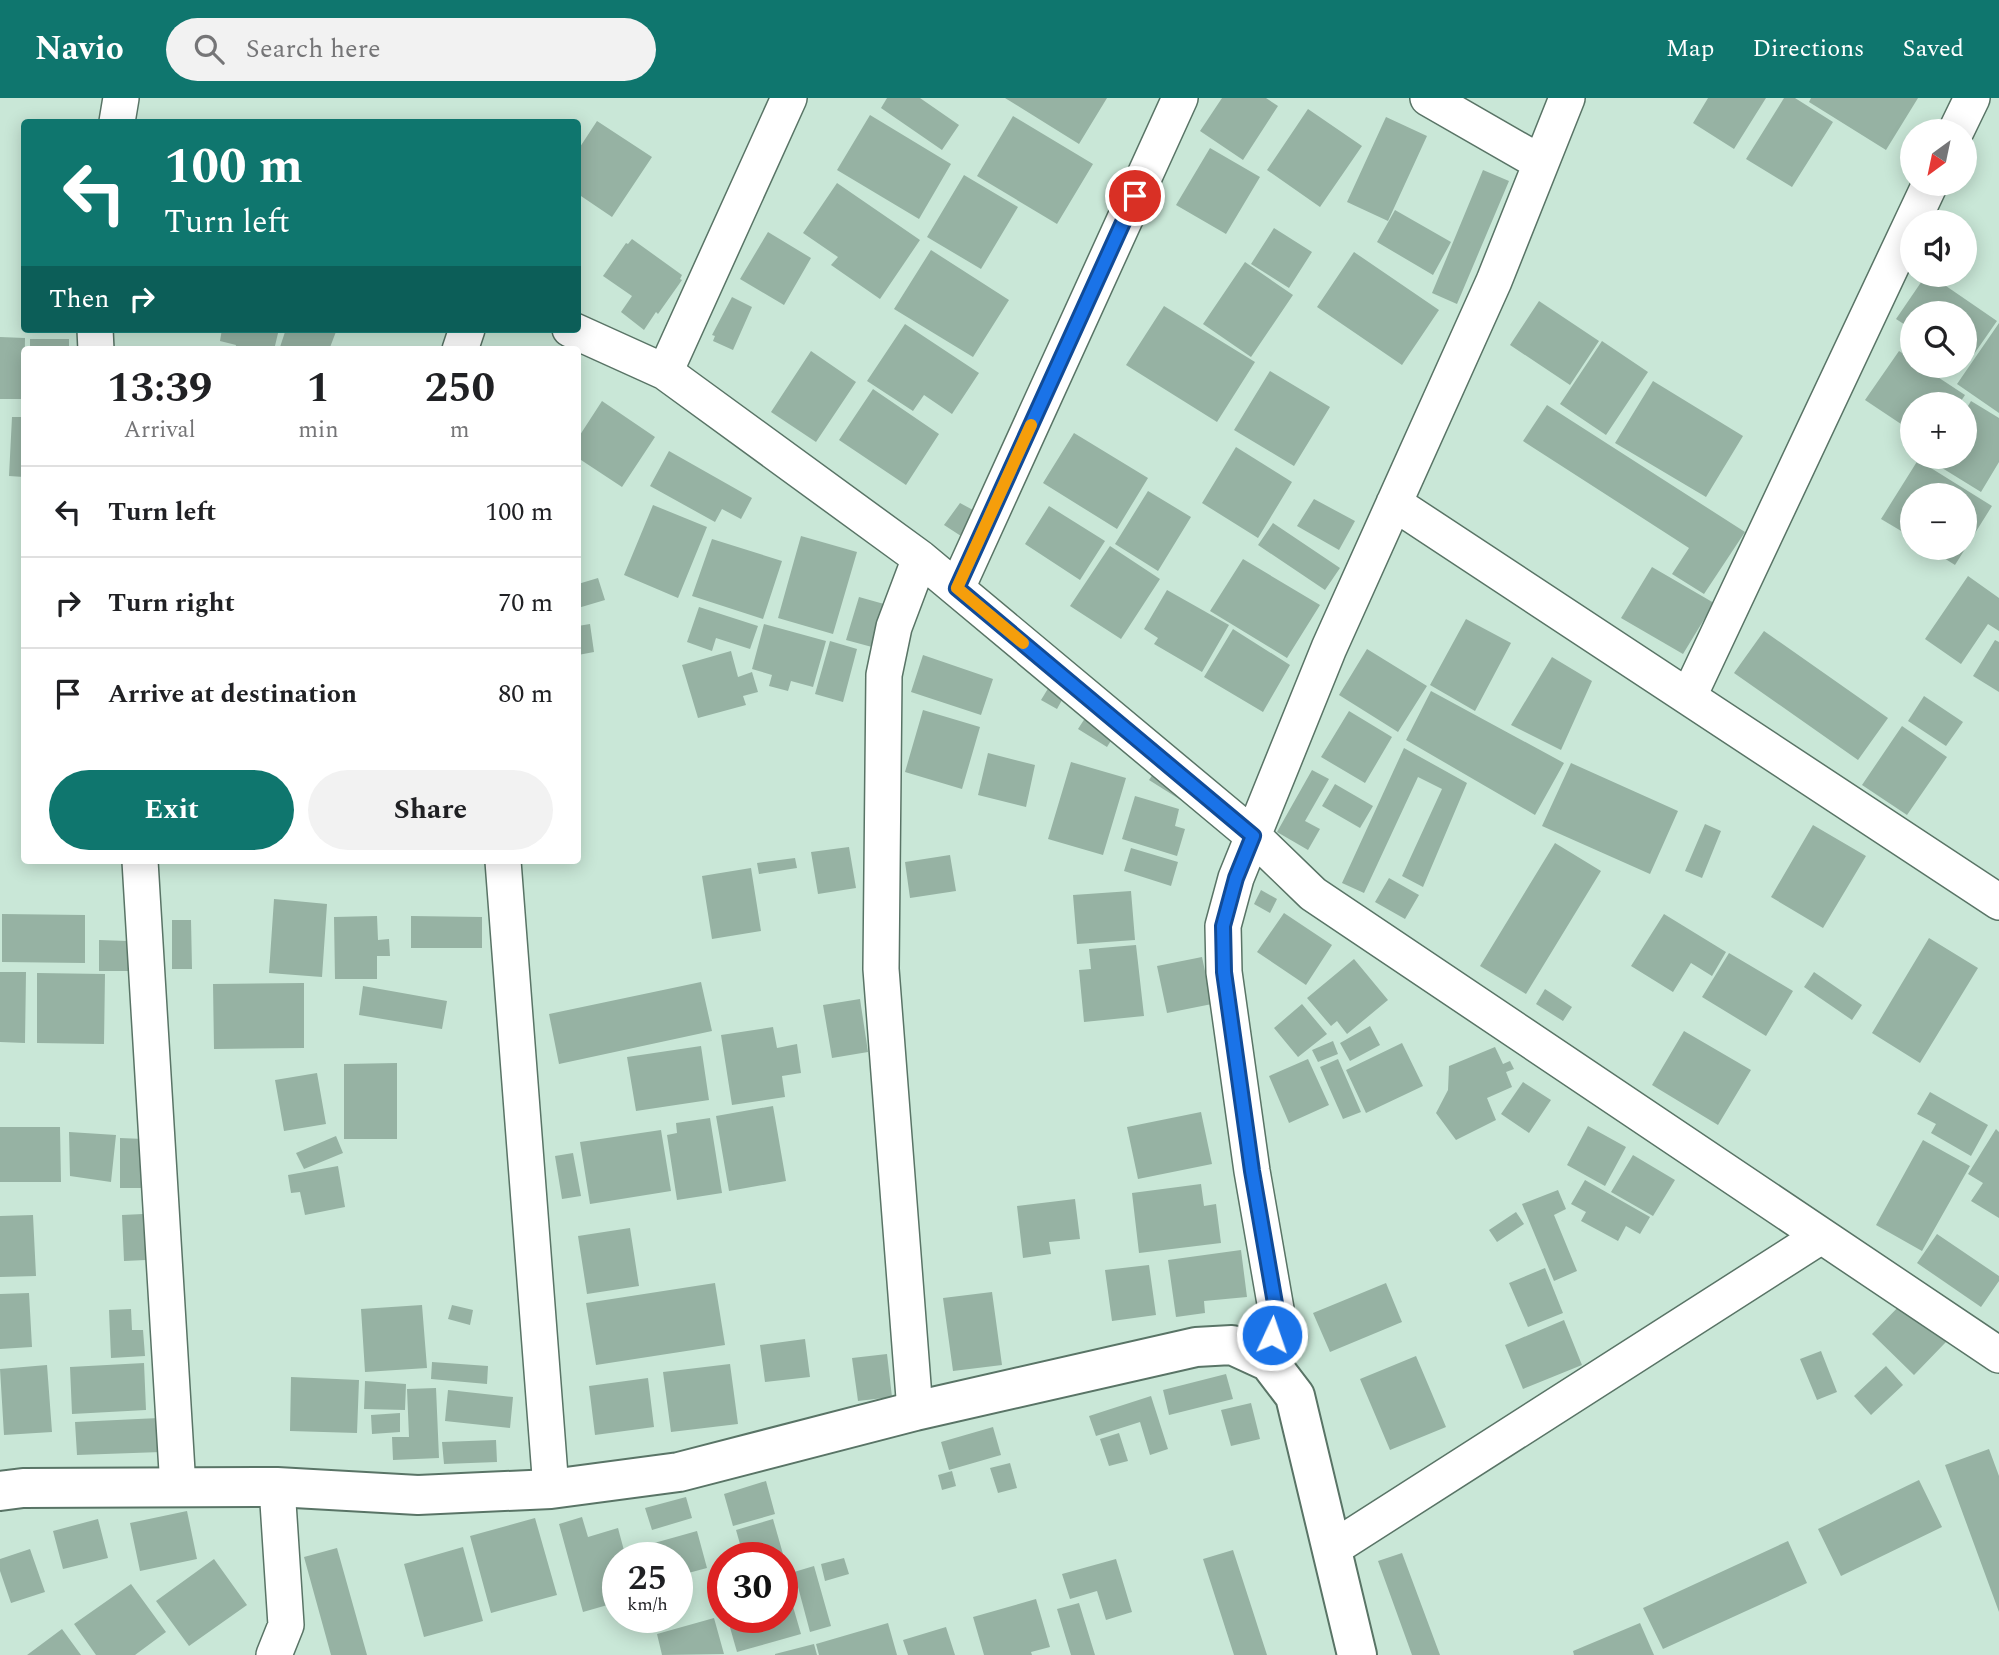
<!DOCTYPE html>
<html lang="en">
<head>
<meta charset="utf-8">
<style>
  body { margin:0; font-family:Spectral,serif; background:#f2f2f2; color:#202124; height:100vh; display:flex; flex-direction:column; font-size:26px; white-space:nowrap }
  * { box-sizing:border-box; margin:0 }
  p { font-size:23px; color:#757577 }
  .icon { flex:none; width:38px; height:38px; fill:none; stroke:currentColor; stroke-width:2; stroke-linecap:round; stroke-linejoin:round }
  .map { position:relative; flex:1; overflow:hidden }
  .side { position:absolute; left:21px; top:248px; width:560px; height:518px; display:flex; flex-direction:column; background:#fff; border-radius:7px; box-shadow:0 4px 18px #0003 }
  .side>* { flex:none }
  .hud { position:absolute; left:21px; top:21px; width:560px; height:214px; border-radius:7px; box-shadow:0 4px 18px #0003; background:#0f766e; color:#fff; overflow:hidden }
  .needle { width:46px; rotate:213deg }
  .buttons { position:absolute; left:1900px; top:21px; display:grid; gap:14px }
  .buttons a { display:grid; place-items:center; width:77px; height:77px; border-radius:50%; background:#fff; box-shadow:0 4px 18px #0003; font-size:35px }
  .speed { position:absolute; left:602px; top:1444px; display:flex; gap:14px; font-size:35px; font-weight:700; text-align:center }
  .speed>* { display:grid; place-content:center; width:91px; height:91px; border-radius:50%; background:#fff; box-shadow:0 4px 18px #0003; line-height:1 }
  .speed small { font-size:18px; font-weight:400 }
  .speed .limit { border:10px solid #d22; background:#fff; color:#111 }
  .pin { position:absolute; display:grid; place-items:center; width:60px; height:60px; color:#fff; margin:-30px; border:4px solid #fff; border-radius:50%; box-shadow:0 2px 7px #0007 }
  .me { position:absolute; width:77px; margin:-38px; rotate:3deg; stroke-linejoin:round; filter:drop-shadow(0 0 5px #0008) }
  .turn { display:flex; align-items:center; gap:24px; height:147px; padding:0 28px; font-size:32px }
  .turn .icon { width:91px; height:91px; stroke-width:2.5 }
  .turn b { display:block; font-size:49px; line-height:60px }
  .then { display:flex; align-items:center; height:66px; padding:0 28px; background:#0003; gap:14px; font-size:26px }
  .eta { display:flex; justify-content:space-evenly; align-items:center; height:119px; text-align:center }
  .eta b { font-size:42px; font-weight:700; line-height:49px }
  .primary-button { display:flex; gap:14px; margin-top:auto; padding:14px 28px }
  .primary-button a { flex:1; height:80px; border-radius:42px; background:#0f766e; color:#fff; font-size:28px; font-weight:700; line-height:80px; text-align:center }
  .primary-button a+a { background:#f2f2f2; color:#202124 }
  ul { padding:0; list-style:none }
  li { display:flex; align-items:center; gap:21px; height:91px; padding:0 28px; border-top:2px solid #e0e0e0 }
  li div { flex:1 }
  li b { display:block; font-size:26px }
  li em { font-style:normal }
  header { display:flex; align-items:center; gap:42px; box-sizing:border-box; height:98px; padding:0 35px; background:#0f766e; color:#fff }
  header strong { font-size:33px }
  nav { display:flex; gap:38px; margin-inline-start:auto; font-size:24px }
  .search { width:490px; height:63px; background:#f2f2f2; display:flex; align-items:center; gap:18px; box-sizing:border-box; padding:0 24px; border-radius:38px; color:#757577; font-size:26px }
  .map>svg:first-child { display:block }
  .building { fill:#96b2a3 }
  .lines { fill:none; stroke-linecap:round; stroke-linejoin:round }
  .street-casing { stroke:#597466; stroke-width:38 }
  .secondary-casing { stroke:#597466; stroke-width:42 }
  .street { stroke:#fff; stroke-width:35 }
  .secondary { stroke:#fff; stroke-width:38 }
  .route-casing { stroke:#114b97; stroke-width:18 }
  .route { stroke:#1a73e8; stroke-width:12 }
  .slow { stroke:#f59e0b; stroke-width:12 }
</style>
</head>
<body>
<header>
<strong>Navio</strong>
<div class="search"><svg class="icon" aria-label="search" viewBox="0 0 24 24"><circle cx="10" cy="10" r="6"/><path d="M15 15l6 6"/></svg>Search here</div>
<nav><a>Map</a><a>Directions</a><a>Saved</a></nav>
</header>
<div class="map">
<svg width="1999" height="1557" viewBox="0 0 1999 1557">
  <rect width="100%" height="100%" fill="#c9e7d7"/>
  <path class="building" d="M887 0H920L959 27 942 52 881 10Z
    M1005 0H1107L1079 46Z
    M1222 0H1266L1278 8 1243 62 1200 33Z
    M1708 0H1766L1734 51 1693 25Z
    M1784 0H1795L1833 24 1792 89 1746 61Z
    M1811 0H1918L1886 52 1809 4Z
    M1308 11 1362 48 1320 109 1267 72Z
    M870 17 951 66 919 121 837 72Z
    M1013 18 1093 66 1057 126 977 78Z
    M1386 19 1427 38 1388 123 1347 104Z
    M597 23 652 59 612 119 578 96V52Z
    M1210 50 1260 79 1226 136 1176 107Z
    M1483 72 1509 83 1457 206 1432 195Z
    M964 77 1018 109 981 171 927 139Z
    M837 85 920 142 880 201 831 167 838 159 803 135Z
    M1395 112 1451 144 1433 177 1377 144Z
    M1274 130 1312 154 1289 190 1251 166Z
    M768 134 811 160 784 207 740 181Z
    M632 141 682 177 680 181 682 182 658 216 656 214 644 232 621 214 632 198 603 178 626 145 628 146Z
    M931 152 1009 202 973 259 894 211Z
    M1354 154 1439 212 1402 267 1317 209Z
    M1245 164 1293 197 1251 259 1203 226Z
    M1926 177H1930L1997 223 1965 269V215H1913V232L1896 221Z
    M732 199 752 209 733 252 713 243 715 238 712 237Z
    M1539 203 1599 243 1570 287 1510 247Z
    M1164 208 1255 264 1217 324 1126 267Z
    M1999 225V315L1957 286Z
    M905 226 979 275 952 316 924 297 913 313 867 283Z
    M222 231H279L274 252H235L236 247 220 243Z
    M286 231H337L329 252H279Z
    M0 239 25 240 24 301H0Z
    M30 241H69V252H30Z
    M1602 243 1648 274 1606 337 1560 306Z
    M811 253 856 284 816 344 771 314Z
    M1899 253 1913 262V268H1921L1965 297 1959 306H1913V334L1865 302Z
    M1270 273 1330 309 1294 368 1234 332Z
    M1653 283 1743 338 1706 399 1615 345Z
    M873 291 939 336 906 387 839 342Z
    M602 303 655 339 622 389 578 360V340Z
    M1971 303 1999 320V364L1981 394 1934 365 1938 359H1965V313Z
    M1547 307 1745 434 1704 496 1672 476 1689 450 1523 343Z
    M12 319H24V379L9 378Z
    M1074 335 1148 380 1117 431 1043 385Z
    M1236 349 1292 384 1258 440 1202 405Z
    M669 353 752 400 741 421 722 411 715 424 650 388Z
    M1918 362 1992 408 1955 467 1928 450H1965V397H1913V440L1881 421Z
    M1148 393 1191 419 1158 473 1115 446Z
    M1314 401 1355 423 1339 452 1297 428Z
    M960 405 973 412 961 438 944 427Z
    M653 407 707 429 678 500 624 477Z
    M1049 408 1105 443 1080 482 1025 446Z
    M1273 425 1340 470 1325 492 1258 447Z
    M801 438 857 454 833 536 778 520Z
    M712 441 782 463 763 521 692 498Z
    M1110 448 1160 481 1121 541 1070 508Z
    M1243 461 1320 507 1287 560 1210 513Z
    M1652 469 1714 505 1683 556 1621 520Z
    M1968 478 1999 500V533L1988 526 1961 566 1925 541Z
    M598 480 605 502 578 510V486Z
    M1167 492 1229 527 1202 574 1154 546 1158 540 1144 531Z
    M859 499 884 506 872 549 846 542Z
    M699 509 758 528 750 551 716 540 712 553 687 544Z
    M1466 521 1511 545 1475 613 1430 587Z
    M590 526 594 554 578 557V528Z
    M764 526 826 543 813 589 791 583 788 593 769 588 772 577 752 571Z
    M1233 531 1290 567 1263 614 1204 579Z
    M1764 533 1888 620 1858 662 1734 575Z
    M1995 542 1999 544V594L1973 578Z
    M830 543 857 551 843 604 815 596Z
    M1367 551 1427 588 1398 634 1339 597Z
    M731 553 738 579 752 574 758 594 743 598 746 607 698 620 682 567Z
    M923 557 993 581 981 617 911 594Z
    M1552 559 1592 583 1561 652 1511 627Z
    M1052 584 1067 593 1057 611 1041 602Z
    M1431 593 1564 665 1535 717 1406 642Z
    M1924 598 1963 624 1946 648 1908 623Z
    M923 612 980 629 962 691 905 674Z
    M1349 613 1392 639 1365 685 1321 659Z
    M1089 614 1117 633 1107 649 1078 631Z
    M1902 628 1947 659 1907 717 1862 687Z
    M1404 650 1467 685 1423 789 1402 778 1442 691 1418 679 1364 795 1342 785Z
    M988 655 1035 667 1026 709 978 697Z
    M1071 664 1126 680 1103 757 1048 741Z
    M1571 665 1678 713 1650 776 1542 728Z
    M1158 669 1195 711 1149 682Z
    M1312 672 1329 681 1305 723 1320 731 1308 752 1277 734Z
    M1335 686 1373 708 1360 730 1322 708Z
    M1135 698 1179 711 1175 728 1185 731 1177 758 1122 741Z
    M1705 726 1721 733 1702 780 1685 773Z
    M1813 727 1866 758 1823 830 1771 799Z
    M1555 745 1601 773 1526 896 1480 868Z
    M849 749 856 790 818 796 811 754Z
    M1131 750 1178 764 1171 788 1124 773Z
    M950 757 956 793 910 800 905 764Z
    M795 760 797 770 759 776 757 765Z
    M751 770 761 833 712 841 702 778Z
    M1389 780 1419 797 1405 821 1375 804Z
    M1261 792 1277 801 1270 815 1254 806Z
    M1131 793 1135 842 1077 846 1073 797Z
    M274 801 327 806 322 879 269 875Z
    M1284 815 1332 847 1306 887 1257 854Z
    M2 816 85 817V865L2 864Z
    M1664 816 1726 854 1712 878 1691 865 1673 894 1631 868Z
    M377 818 378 842 389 841 390 858H377V881H335L334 819Z
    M411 818 482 819V850H411Z
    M172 822H191L192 871H172Z
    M1929 840 1978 870 1920 965 1872 935Z
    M99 842 128 843V873H99Z
    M1136 847 1144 918 1084 924 1079 872 1091 871 1089 851Z
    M1729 855 1793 893 1766 938 1702 899Z
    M1202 859 1212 906 1167 915 1157 868Z
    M1354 861 1388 902 1347 936 1337 923 1331 928 1307 900Z
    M0 874H26L25 945 0 944Z
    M1814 874 1862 907 1852 922 1804 889Z
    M37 875 105 876 104 946 37 945Z
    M701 884 712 933 559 966 549 916Z
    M304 885V950L214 951 213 886Z
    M363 888 447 903 442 931 359 917Z
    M1545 891 1572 909 1563 923 1536 906Z
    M860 901 868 954 832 960 823 907Z
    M1302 906 1327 936 1298 959 1274 930Z
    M1370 928 1380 947 1350 963 1340 945Z
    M773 929 777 950 797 946 801 975 782 978 785 999 732 1007 721 937Z
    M1684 933 1751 972 1718 1027 1652 987Z
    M1333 943 1338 956 1318 964 1312 952Z
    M1402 945 1423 988 1366 1015 1346 972Z
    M701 948 709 1002 636 1013 627 959Z
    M1495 949 1503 966 1510 963 1514 971 1506 974 1512 989 1487 1000 1496 1022 1456 1042 1436 1015 1448 992 1449 968Z
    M1308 961 1329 1007 1289 1025 1269 978Z
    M1338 961 1361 1014 1343 1021 1320 969Z
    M397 965V1041H344V966Z
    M317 975 326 1026 284 1033 275 982Z
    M1523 984 1551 1002 1529 1035 1501 1016Z
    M1930 994 1988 1027 1971 1058 1931 1035 1936 1026 1917 1016Z
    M773 1008 786 1083 729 1093 716 1018Z
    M1201 1014 1212 1066 1138 1081 1127 1029Z
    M710 1020 722 1095 677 1102 667 1037 677 1035 676 1025Z
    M1588 1028 1626 1049 1605 1088 1567 1067Z
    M0 1029H60L61 1084H0Z
    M1996 1031 1999 1034V1120L1971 1103 1983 1085 1968 1076Z
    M661 1032 671 1093 590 1106 580 1044Z
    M69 1034 116 1037 111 1084 70 1078Z
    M336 1038 343 1055 304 1071 296 1055Z
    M120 1040 144 1041V1090H120Z
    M1923 1042 1970 1068 1922 1153 1876 1127Z
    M573 1055 581 1098 562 1101 555 1058Z
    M1633 1057 1675 1082 1653 1118 1611 1094Z
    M338 1068 345 1109 305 1117 300 1094 291 1095 288 1077Z
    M1585 1082 1650 1119 1640 1136 1626 1128 1618 1143 1581 1123 1586 1114 1571 1106Z
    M1201 1086 1204 1108 1216 1106 1221 1145 1139 1155 1132 1095Z
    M1558 1092 1566 1111 1554 1117 1577 1173 1554 1183 1522 1106Z
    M1075 1101 1080 1141 1049 1144 1051 1156 1023 1160 1017 1108Z
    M1516 1114 1524 1126 1497 1144 1489 1132Z
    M143 1116 146 1162 124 1163 122 1117Z
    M33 1117 36 1178 0 1179V1118Z
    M630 1130 639 1188 587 1196 578 1138Z
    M1937 1136 1999 1178V1183L1981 1209 1917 1165Z
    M1241 1152 1247 1199 1204 1203 1205 1215 1176 1219 1168 1162Z
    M1149 1167 1156 1217 1112 1223 1105 1172Z
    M1545 1170 1563 1215 1528 1229 1509 1185Z
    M715 1185 725 1247 596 1267 586 1205Z
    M1386 1185 1402 1224 1330 1254 1313 1215Z
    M992 1194 1002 1267 953 1273 943 1200Z
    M29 1195 32 1249 0 1251V1196Z
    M1904 1203 1946 1244 1914 1277 1872 1236Z
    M422 1207 427 1270 365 1274 361 1211Z
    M452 1207 473 1212 470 1227 448 1221Z
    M131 1211 132 1232H143L145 1258 111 1260 109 1212Z
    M1564 1222 1582 1267 1523 1291 1505 1247Z
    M805 1241 810 1279 765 1284 760 1247Z
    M1821 1253 1837 1294 1817 1302 1800 1261Z
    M887 1256 892 1299 858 1303 852 1260Z
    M1416 1258 1446 1329 1390 1352 1360 1281Z
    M432 1264 488 1268 487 1286 431 1281Z
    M144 1265 146 1312 72 1316 70 1269Z
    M730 1266 738 1326 671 1334 663 1274Z
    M47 1267 52 1334 4 1337 0 1271Z
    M1886 1268 1903 1287 1871 1317 1854 1298Z
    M1226 1276 1233 1301 1169 1317 1163 1292Z
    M291 1279 359 1282 357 1335 290 1333Z
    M648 1280 654 1329 595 1337 589 1288Z
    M365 1283 406 1286 405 1312 364 1311Z
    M436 1290 439 1360 393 1362 392 1339H409L407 1291Z
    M448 1292 513 1299 510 1330 445 1323Z
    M1151 1298 1168 1351 1150 1357 1140 1324 1096 1338 1089 1318Z
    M1251 1305 1260 1341 1231 1348 1221 1312Z
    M400 1315V1334L372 1336 371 1317Z
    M159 1320 161 1354 77 1357 75 1324Z
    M993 1329 1001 1357 949 1372 941 1344Z
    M1119 1335 1128 1363 1109 1368 1100 1341Z
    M496 1342 497 1364 444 1366 442 1344Z
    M1989 1351 1999 1378V1514L1945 1367Z
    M1010 1365 1017 1390 998 1395 990 1370Z
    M952 1373 956 1388 942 1392 938 1377Z
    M1919 1382 1942 1429 1841 1478 1818 1431Z
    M766 1383 775 1416 733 1428 724 1396Z
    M686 1399 692 1420 652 1432 645 1410Z
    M187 1413 197 1461 140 1473 130 1425Z
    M582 1419 588 1439 618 1430 626 1460H618V1504L583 1514 559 1426Z
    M535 1420 557 1497 491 1515 470 1438Z
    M98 1421 108 1460 63 1471 53 1433Z
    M773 1421 787 1470 782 1471V1460H744L736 1432Z
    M697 1433 707 1470 677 1478V1460H643L640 1449Z
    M1788 1443 1807 1485 1663 1551 1643 1510Z
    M463 1449 483 1523 424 1539 404 1466Z
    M337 1450 367 1557H331L304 1459Z
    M30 1451 45 1494 11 1505 0 1473V1461Z
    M1233 1452 1267 1557H1234L1203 1461Z
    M1402 1455 1440 1557H1412L1378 1463Z
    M844 1460 849 1476 825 1483 821 1466Z
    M214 1461 247 1507 189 1548 156 1503Z
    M1116 1461 1132 1514 1106 1522 1097 1493 1070 1501 1062 1476Z
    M814 1468 831 1528 810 1534 794 1474Z
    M131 1486 166 1534 135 1557H96L74 1526Z
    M787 1488 801 1536 737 1554 727 1519H782V1489Z
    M1036 1501 1050 1549 1031 1554 1032 1557H984L973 1519Z
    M1079 1505 1095 1557H1071L1057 1511Z
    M714 1520 724 1556 662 1557 657 1536Z
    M888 1525 897 1557H819L816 1546Z
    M1640 1525 1654 1557H1574L1573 1553Z
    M946 1529 955 1557H908L903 1542Z
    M62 1531 81 1557H27Z
    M814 1546 817 1557H775V1556Z"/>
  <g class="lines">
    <defs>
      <path id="street" d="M1428 0 1541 65
        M117 24 121 0
        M1956 33 1972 0
        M95 231 96 252
        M570 231 665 274 920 460 1253 738 1313 796 1999 1257
        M460 252 467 231
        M665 274 789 0
        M1394 405 1999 804
        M957 490 1180 0
        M1689 598 1930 86
        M140 763 178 1390
        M503 763 551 1391
        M1269 1264 1276 1211 1252 1073 1224 874 1223 828 1236 780 1329 550 1494 183 1567 0
        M915 1313 881 871 884 577 894 529 920 460
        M1332 1451 1821 1138
        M274 1557 286 1527 277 1389"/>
      <path id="secondary" d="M0 1393 23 1390 277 1389 418 1397 551 1391 679 1374 915 1313 1196 1249 1232 1247 1269 1264 1295 1298 1357 1557"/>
    </defs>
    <use href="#street" class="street-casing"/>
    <use href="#secondary" class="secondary-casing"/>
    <use href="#street" class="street"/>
    <use href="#secondary" class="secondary"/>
  </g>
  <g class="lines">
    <defs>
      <path id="route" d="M1135 98 957 490 1253 738 1236 780 1223 828 1224 874 1252 1073 1276 1211 1272 1237"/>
    </defs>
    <use href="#route" class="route-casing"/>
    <use href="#route" class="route"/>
    <path class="slow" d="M1023 545 957 490 1031 327"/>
  </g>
</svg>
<div class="buttons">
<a><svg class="needle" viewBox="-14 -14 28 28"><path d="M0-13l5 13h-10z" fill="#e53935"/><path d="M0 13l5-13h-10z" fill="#757577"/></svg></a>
<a><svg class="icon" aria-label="sound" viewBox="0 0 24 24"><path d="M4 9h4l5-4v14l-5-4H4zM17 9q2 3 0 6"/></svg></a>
<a><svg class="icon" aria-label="search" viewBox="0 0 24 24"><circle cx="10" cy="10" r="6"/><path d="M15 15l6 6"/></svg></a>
<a>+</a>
<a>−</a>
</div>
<div class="speed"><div>25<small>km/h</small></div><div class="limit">30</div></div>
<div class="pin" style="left:1135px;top:98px;background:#d93025"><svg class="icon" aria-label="arrive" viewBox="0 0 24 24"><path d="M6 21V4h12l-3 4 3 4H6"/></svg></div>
<svg class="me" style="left:1272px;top:1237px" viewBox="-20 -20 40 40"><circle r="17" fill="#1a73e8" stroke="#fff" stroke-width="3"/><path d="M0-11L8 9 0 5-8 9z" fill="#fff"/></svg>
<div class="hud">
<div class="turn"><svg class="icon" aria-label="left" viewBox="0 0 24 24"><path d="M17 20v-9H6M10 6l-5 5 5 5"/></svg><div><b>100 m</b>Turn left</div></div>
<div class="then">Then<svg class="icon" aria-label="right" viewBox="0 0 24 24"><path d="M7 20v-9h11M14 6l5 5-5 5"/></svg></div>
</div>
<section class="side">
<div class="eta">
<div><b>13:39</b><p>Arrival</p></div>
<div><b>1</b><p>min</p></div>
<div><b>250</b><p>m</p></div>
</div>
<ul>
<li><svg class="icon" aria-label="left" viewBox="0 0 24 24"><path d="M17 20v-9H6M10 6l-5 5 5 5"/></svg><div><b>Turn left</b></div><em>100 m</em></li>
<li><svg class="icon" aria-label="right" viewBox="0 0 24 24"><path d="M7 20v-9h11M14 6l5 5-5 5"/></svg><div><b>Turn right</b></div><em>70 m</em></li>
<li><svg class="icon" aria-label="arrive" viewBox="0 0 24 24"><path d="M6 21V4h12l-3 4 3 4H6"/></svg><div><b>Arrive at destination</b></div><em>80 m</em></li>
</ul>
<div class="primary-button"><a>Exit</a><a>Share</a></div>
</section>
</div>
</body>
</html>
